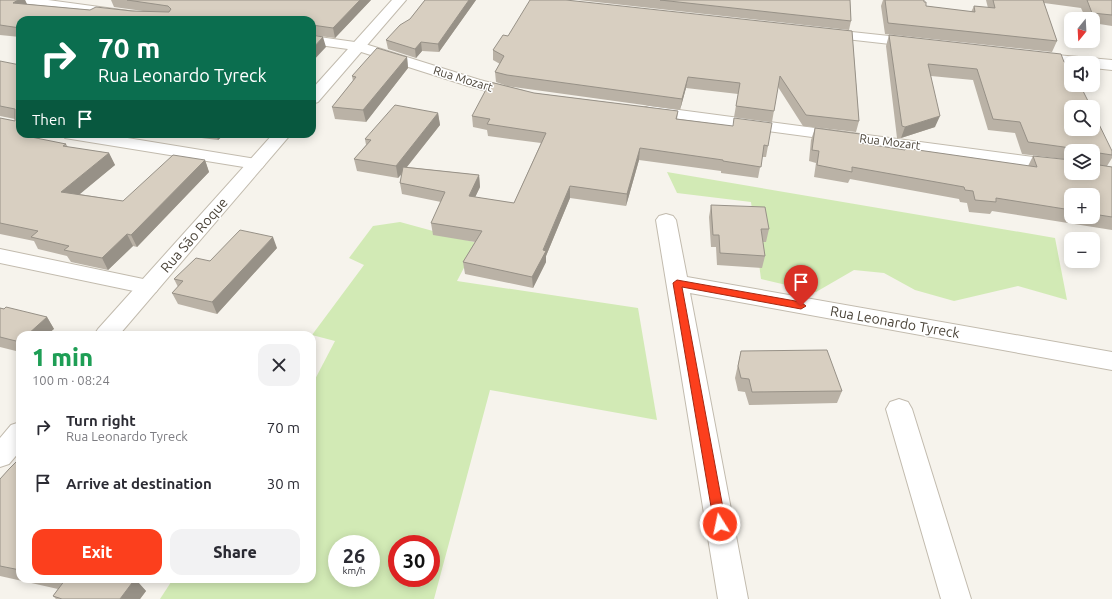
<!DOCTYPE html>
<html lang="en">
<head>
<meta charset="utf-8">
<style>
  body { margin:0; font-family:Ubuntu,sans-serif; background:#f2f2f3; color:#2b2b33; height:100vh; display:flex; flex-direction:column; font-size:15px; white-space:nowrap }
  * { box-sizing:border-box; margin:0 }
  p { font-size:13px; color:#7c7c81 }
  .icon { flex:none; width:22px; height:22px; fill:none; stroke:currentColor; stroke-width:2; stroke-linecap:round; stroke-linejoin:round }
  .map { position:relative; flex:1; overflow:hidden }
  .details { position:absolute; left:16px; top:331px; width:300px; height:252px; display:flex; flex-direction:column; background:#fff; border-radius:12px; box-shadow:0 2px 10px #0003 }
  .details>* { flex:none }
  .banner { position:absolute; left:16px; top:16px; width:300px; height:122px; border-radius:12px; box-shadow:0 2px 10px #0003; background:#0b6e4f; color:#fff; overflow:hidden }
  .needle { width:26px; rotate:198deg }
  .buttons { position:absolute; left:1064px; top:12px; display:grid; gap:8px }
  .buttons a { display:grid; place-items:center; width:36px; height:36px; border-radius:8px; background:#fff; box-shadow:0 2px 10px #0003; font-size:20px }
  .speed { position:absolute; left:328px; top:535px; display:flex; gap:8px; font-size:20px; font-weight:700; text-align:center }
  .speed>* { display:grid; place-content:center; width:52px; height:52px; border-radius:50%; background:#fff; box-shadow:0 2px 10px #0003; line-height:1 }
  .speed small { font-size:10px; font-weight:400 }
  .speed .limit { border:6px solid #d22; background:#fff; color:#111 }
  .pin { position:absolute; display:grid; place-items:center; width:34px; height:34px; color:#fff; margin:-41px -17px; border-radius:50% 50% 50% 0; rotate:-45deg; box-shadow:0 0 4px #0007 }
  .pin .icon { rotate:45deg }
  .me { position:absolute; width:44px; margin:-22px; rotate:350deg; stroke-linejoin:round; filter:drop-shadow(0 0 3px #0008) }
  .turn { display:flex; align-items:center; gap:14px; height:84px; padding:0 16px; font-size:18px }
  .turn .icon { width:52px; height:52px; stroke-width:2.5 }
  .turn b { display:block; font-size:28px; line-height:34px }
  .then { display:flex; align-items:center; height:38px; padding:0 16px; background:#0003; gap:8px; font-size:15px }
  .round { display:grid; place-items:center; flex:none; width:42px; height:42px; border-radius:12px; background:#f2f2f3 }
  .overview { display:flex; align-items:center; justify-content:space-between; height:68px; padding:0 16px }
  h1 { font-size:24px; font-weight:800; line-height:30px; color:#1e9e55 }
  .cta { display:flex; gap:8px; margin-top:auto; padding:8px 16px }
  .cta a { flex:1; height:46px; border-radius:12px; background:#fc3f1d; color:#fff; font-size:16px; font-weight:800; line-height:46px; text-align:center }
  .cta a+a { background:#f2f2f3; color:#2b2b33 }
  ul { padding:0; list-style:none }
  li { display:flex; align-items:center; gap:12px; height:56px; padding:0 16px }
  li div { flex:1 }
  li b { display:block; font-size:15px }
  li em { font-style:normal }
  .map>svg:first-child { display:block }
  .green { fill:#d2eab5; fill-rule:evenodd }
  .lines { fill:none; stroke-linecap:round; stroke-linejoin:round }
  .minor-casing { stroke:#c2bbae; stroke-width:2 }
  .tertiary-casing { stroke:#c2bbae; stroke-width:2 }
  .minor { fill:#fff; fill-rule:evenodd }
  .tertiary { fill:#fff; fill-rule:evenodd }
  .wall { fill:#bab2a6; fill-rule:evenodd }
  .shaded-wall { fill:#979187 }
  .building { fill:#d8cfc1; stroke:#979187 }
  .route { fill:#fc3f1d; stroke:#a42913 }
  .labels { text-anchor:middle; stroke-width:3; stroke-linejoin:round; paint-order:stroke }
  .far-street-label { font-size:12px; fill:#4b4439; stroke:#fff }
  .street-label { font-size:14px; fill:#4b4439; stroke:#fff }
</style>
</head>
<body>
<div class="map">
<svg width="1112" height="599" viewBox="0 0 1112 599">
  <rect width="100%" height="100%" fill="#f6f3ec"/>
  <path class="green" d="M667 172 1055 238 1067 300 1018 286 954 301 915 290 884 273 854 270 816 292 761 279 751 202 677 193Z
    M400 222 477 243 457 281 638 308 657 420 490 390 434 599H160L173 579H312V385L335 341 312 335 364 265 349 258 373 226ZM337 544H371V578H337ZM397 544H431V578H397Z"/>
  <g class="lines">
    <defs>
      <path id="minor" d="M12 0H48L166 16 171 17 173 20H136L19 4 14 3Z
        M824 29 917 39 922 40 924 43 922 46 917 47 819 36 817 33 819 30Z
        M312 36 362 43 480 80 523 91 525 94 523 97 517 99 468 86 355 50 312 44Z
        M1034 53 1112 60V70L1093 68V63H1071V65L1029 60 1027 57 1029 54Z
        M649 106 1071 162V172L643 114 641 111 643 108Z
        M62 134H103L256 159 262 160 265 164 262 168 256 169 71 139 65 138Z
        M666 214 673 216 676 220 687 277 1112 352V370L690 293 748 599H718L656 220 659 216Z
        M0 249 148 280 156 282 159 287 156 292 148 294 0 263Z
        M899 399 908 402 912 409 971 599H941L886 409 890 402Z"/>
      <path id="tertiary" d="M392 0H406L318 102 312 104V89Z
        M273 134H291L119 335H94L98 329Z
        M20 422V451L9 464 0 467V438L11 425Z"/>
    </defs>
    <use href="#minor" class="minor-casing"/>
    <use href="#tertiary" class="tertiary-casing"/>
    <use href="#minor" class="minor"/>
    <use href="#tertiary" class="tertiary"/>
  </g>
  <path class="wall" d="M0 0H25L27 4 90 10 132 11H143L114 7 111 0H371L335 38 312 35V20H20V37L0 35Z
    M425 0H476L439 52 422 51 416 58 388 49 386 40 410 19Z
    M578 0H850L851 21 849 30Z
    M883 0H924V2L926 6 971 12 974 6 988 8 986 0H1112V26L1093 23V19H1086L1081 8 1044 3 1057 41 1052 52 885 34 881 6Z
    M852 31 859 121 856 132 803 126 778 87 772 122 734 117 738 94 686 88 680 110 507 86 496 82 495 72 500 64 493 60V50L508 36Z
    M889 35 1064 62 1112 155V158L1107 166 1112 167V230L992 211 990 214 969 212 967 203 960 202 959 199 850 179 848 183 814 177 816 163 809 161 811 140 815 128 861 143 904 150V148L1028 166 1033 156 1093 173V151H1071V160L1022 154 1015 133 988 130 973 80 931 76 935 127 901 138H897L886 46ZM1071 195H1093V217H1071Z
    M407 57 408 68 366 122 335 119 332 107 353 81 352 76Z
    M0 61 45 134 39 139 66 144 68 147 109 153 115 165 79 194 123 201 205 160 209 172 137 247 133 246 108 270 71 262 67 256 38 249 34 241 0 234V118L15 121V119L0 116Z
    M534 93 678 111 677 119 768 146 766 157H762L758 178 721 173V171L639 160 626 206 570 198 546 256V262L533 288 465 274 463 262 475 242 433 235 431 223 441 202 402 194 400 183 402 174 398 178 357 171 354 159 366 145 365 139 438 113 440 125 407 167 479 175 480 187 475 197 514 203 541 143 488 136 487 130 473 127 472 116Z
    M184 134H225L218 140 185 136Z
    M711 205 769 229 766 242H763L765 256 762 268 717 265 716 247H711L709 217Z
    M277 248 217 314 178 304 172 293 178 287 174 279 210 261Z
    M0 308 47 317 54 329 20 335V352L0 347Z
    M741 351 842 391 837 403 749 405 745 392 738 391 735 378Z
    M20 458V579H139L137 581 146 591 140 599H56L53 596 58 589 0 576V479Z"/>
  <path class="shaded-wall" d="M18 0H25L28 7 13 3Z
    M360 0H371L335 38 333 28Z
    M469 0H476L439 52 438 44Z
    M323 37 326 47 312 62V49Z
    M421 42 422 51 416 58 415 49Z
    M407 57 408 68 366 122 363 110Z
    M688 77 686 88 680 110 682 99Z
    M438 113 440 125 398 178 396 166Z
    M940 116 935 127 901 138 905 127Z
    M23 134H45L28 147 21 135Z
    M216 134H225L218 140Z
    M640 148 639 160 626 206 627 194Z
    M109 153 115 165 68 204 61 192Z
    M205 160 209 172 137 247 131 235Z
    M479 175 480 187 470 208 469 196Z
    M570 186V198L546 256V262L533 288 532 277Z
    M127 234 133 246 108 270 102 258Z
    M273 237 277 248 217 314 212 302Z
    M47 317 54 329 47 335H27Z
    M126 579H139L137 581 146 591 140 599H120Z"/>
  <path class="building" d="M0 0H18L13 3 90 10 96 7 132 11 169 12 171 9 168 6 127 0H360L333 28 312 25V20H20V28L0 25Z
    M425 0H469L438 44 421 42 415 49 386 40 400 25 410 19Z
    M530 0H566L852 31 859 121 806 115 780 76 774 111 736 106 740 83 688 77 682 99 507 75 495 72 504 56 493 50 503 35 508 36Z
    M660 0H850L851 21Z
    M885 0H924V2H926V6L975 12 974 6 995 8 993 0H1043L1057 41 888 23Z
    M1087 0H1112V15L1092 13Z
    M312 35 323 37 312 49Z
    M889 35 1061 54 1064 62 1069 63 1071 67V85H1080L1091 107H1071V129H1093V112L1112 151V155L1099 153 1098 160H1093V151H1078V149L1028 142 1020 122 993 119 977 69 928 64 940 116 905 127 902 126Z
    M377 48 407 57 363 110 332 107 356 77 352 76Z
    M0 61 20 65V134H23L21 135 66 144 63 146 109 153 61 192 123 201 173 155 205 160 131 235 127 234 102 258 64 250 69 246 31 237 38 231 0 223V118L15 121V109L0 106Z
    M490 82 534 93 678 111 676 119 733 126 734 118 772 123 768 146 764 145 761 167 723 161V160L640 148 627 194 570 186 543 250 546 251 532 277 463 262 482 231 431 223 445 192 400 183 403 167 479 175 469 196 514 203 546 133 487 124 490 119 472 116Z
    M395 105 438 113 396 166 354 159 371 140 365 139Z
    M815 128 860 134 861 143 905 150 904 148 1037 167 1033 156 1071 160V173H1093V164L1112 167V217L1093 214V195H1071V210L996 198V202L975 200 973 191 965 190 964 187 852 167V172L817 165 819 151 812 150Z
    M711 205 765 207 769 229H761L765 256 720 253 719 235H713Z
    M240 230 273 237 212 302 172 293 183 281 174 279 196 258 210 261Z
    M6 307 47 317 27 335H20V342L0 337V308L4 309Z
    M827 350 842 391 752 392 749 379 741 378 738 366 741 351Z
    M20 458V570L0 566V479L9 469Z
    M61 579H135L120 599H62L53 596 65 580Z"/>
  <path class="route" d="M677 280 801 302 806 306 801 309 682 287 726 524 724 528 720 529 716 528 714 524 673 283Z"/>
  <g class="labels">
    <g class="far-street-label">
      <text transform="translate(463 79) rotate(17)" y="4">Rua Mozart</text>
      <text transform="translate(890 142) rotate(7)" y="4">Rua Mozart</text>
    </g>
    <g class="street-label">
      <text transform="translate(194 235) rotate(-49)" y="5">Rua São Roque</text>
      <text transform="translate(895 322) rotate(10)" y="5">Rua Leonardo Tyreck</text>
    </g>
  </g>
</svg>
<div class="buttons">
<a><svg class="needle" viewBox="-14 -14 28 28"><path d="M0-13l5 13h-10z" fill="#e53935"/><path d="M0 13l5-13h-10z" fill="#7c7c81"/></svg></a>
<a><svg class="icon" aria-label="sound" viewBox="0 0 24 24"><path d="M4 9h4l5-4v14l-5-4H4zM17 9q2 3 0 6"/></svg></a>
<a><svg class="icon" aria-label="search" viewBox="0 0 24 24"><circle cx="10" cy="10" r="6"/><path d="M15 15l6 6"/></svg></a>
<a><svg class="icon" aria-label="layers" viewBox="0 0 24 24"><path d="M12 4l9 5-9 5-9-5zM3 14l9 5 9-5"/></svg></a>
<a>+</a>
<a>−</a>
</div>
<div class="speed"><div>26<small>km/h</small></div><div class="limit">30</div></div>
<div class="pin" style="left:801px;top:306px;background:#d93025"><svg class="icon" aria-label="arrive" viewBox="0 0 24 24"><path d="M6 21V4h12l-3 4 3 4H6"/></svg></div>
<svg class="me" style="left:720px;top:524px" viewBox="-20 -20 40 40"><circle r="17" fill="#fc3f1d" stroke="#fff" stroke-width="3"/><path d="M0-11L8 9 0 5-8 9z" fill="#fff"/></svg>
<div class="banner">
<div class="turn"><svg class="icon" aria-label="right" viewBox="0 0 24 24"><path d="M7 20v-9h11M14 6l5 5-5 5"/></svg><div><b>70 m</b>Rua Leonardo Tyreck</div></div>
<div class="then">Then<svg class="icon" aria-label="arrive" viewBox="0 0 24 24"><path d="M6 21V4h12l-3 4 3 4H6"/></svg></div>
</div>
<section class="details">
<div class="overview"><div><h1>1 min</h1><p>100 m · 08:24</p></div><a class="round"><svg class="icon" aria-label="close" viewBox="0 0 24 24"><path d="M6 6l12 12M18 6L6 18"/></svg></a></div>
<ul>
<li><svg class="icon" aria-label="right" viewBox="0 0 24 24"><path d="M7 20v-9h11M14 6l5 5-5 5"/></svg><div><b>Turn right</b><p>Rua Leonardo Tyreck</p></div><em>70 m</em></li>
<li><svg class="icon" aria-label="arrive" viewBox="0 0 24 24"><path d="M6 21V4h12l-3 4 3 4H6"/></svg><div><b>Arrive at destination</b></div><em>30 m</em></li>
</ul>
<div class="cta"><a>Exit</a><a>Share</a></div>
</section>
</div>
</body>
</html>
